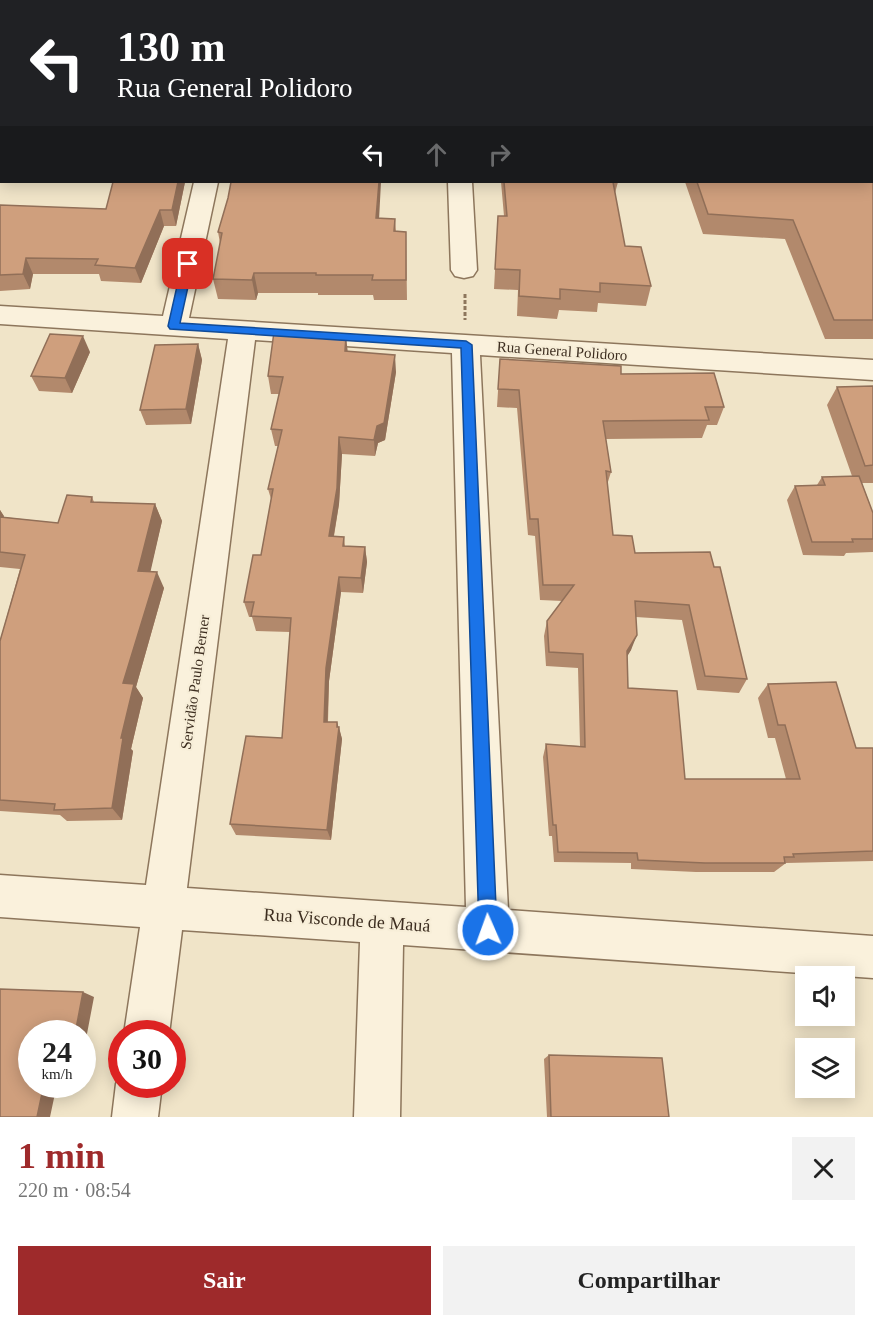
<!DOCTYPE html>
<html lang="pt">
<head>
<meta charset="utf-8">
<style>
  body { margin:0; font-family:"Times New Roman",serif; background:#f2f2f2; color:#222; height:100vh; display:flex; flex-direction:column; font-size:22px; white-space:nowrap }
  * { box-sizing:border-box; margin:0 }
  p { font-size:20px; color:#767676 }
  .icon { flex:none; width:33px; height:33px; fill:none; stroke:currentColor; stroke-width:2; stroke-linecap:round; stroke-linejoin:round }
  .map { position:relative; height:1117px; overflow:hidden }
  .details { display:flex; flex-direction:column; background:#fff; flex:1 }
  .details>* { flex:none }
  .hud { position:absolute; left:0px; top:0px; width:873px; height:183px; box-shadow:0 3px 15px #0003; background:#202124; color:#fff; overflow:hidden }
  .fabs { position:absolute; left:795px; top:966px; display:grid; gap:12px }
  .fabs a { display:grid; place-items:center; width:60px; height:60px; border-radius:0px; background:#fff; box-shadow:0 3px 15px #0003; font-size:30px }
  .speed { position:absolute; left:18px; top:1020px; display:flex; gap:12px; font-size:30px; font-weight:700; text-align:center }
  .speed>* { display:grid; place-content:center; width:78px; height:78px; border-radius:50%; background:#fff; box-shadow:0 3px 15px #0003; line-height:1 }
  .speed small { font-size:15px; font-weight:400 }
  .speed .limit { border:9px solid #d22; background:#fff; color:#111 }
  .pin { position:absolute; display:grid; place-items:center; width:51px; height:51px; color:#fff; margin:-26px; border-radius:12px; box-shadow:0 3px 9px #0006 }
  .me { position:absolute; width:66px; margin:-33px; rotate:358deg; stroke-linejoin:round; filter:drop-shadow(0 0 4px #0008) }
  .turn { display:flex; align-items:center; gap:21px; height:126px; padding:0 18px; font-size:27px }
  .turn .icon { width:78px; height:78px; stroke-width:2.5 }
  .turn b { display:block; font-size:42px; line-height:51px }
  .lanes { display:flex; align-items:center; height:57px; padding:0 18px; background:#0003; justify-content:center; gap:30px; direction:ltr }
  .lanes .off { opacity:.35 }
  .round { display:grid; place-items:center; flex:none; width:63px; height:63px; border-radius:0px; background:#f2f2f2 }
  .head { display:flex; align-items:center; justify-content:space-between; height:102px; padding:0 18px }
  h1 { font-size:36px; font-weight:600; line-height:45px; color:#9e2a2b }
  .primary-button { display:flex; gap:12px; margin-top:auto; padding:12px 18px }
  .primary-button a { flex:1; height:69px; border-radius:0px; background:#9e2a2b; color:#fff; font-size:24px; font-weight:600; line-height:69px; text-align:center }
  .primary-button a+a { background:#f2f2f2; color:#222 }
  .map>svg:first-child { display:block }
  .lines { fill:none; stroke-linecap:round; stroke-linejoin:round }
  .river { fill:#a9c4bc; fill-rule:evenodd }
  .minor-casing { stroke:#8d765c; stroke-width:3 }
  .major-casing { stroke:#5b4430; stroke-width:3 }
  .path { stroke:#8d765c; stroke-width:3; stroke-dasharray:4 2; stroke-linecap:butt }
  .minor { fill:#faf1dc; fill-rule:evenodd }
  .major { fill:#f3d9a0; fill-rule:evenodd }
  .wall { fill:#b2896c }
  .shaded-wall { fill:#916f58 }
  .building { fill:#cf9f7d; stroke:#916f58; stroke-width:1.5 }
  .route { fill:#1a73e8; stroke:#114b97; stroke-width:1.5 }
  .labels { text-anchor:middle; stroke-width:4.5; stroke-linejoin:round; paint-order:stroke }
  .street-label { font-size:15px; fill:#3d2e20; stroke:#f7eed8 }
  .near-street-label { font-size:18px; fill:#3d2e20; stroke:#f7eed8 }
</style>
</head>
<body>
<div class="map">
<svg width="873" height="1117" viewBox="0 0 873 1117">
  <rect width="100%" height="100%" fill="#f0e4c8"/>
  <g class="lines">
    <path class="river" d="M336 0H375L335 2Z
      M0 145H2L0 171Z"/>
    <defs>
      <path id="minor" d="M444 0H464V2H444Z
        M194 182H218L189 318 873 360V380L480 355 508 910 873 936V978L403 945 400 1117H354L360 942 182 930 169 1034H124L140 927 0 917V875L146 885 228 339 0 324V306L163 316ZM255 340 452 353 466 907 187 888Z
        M448 182H472L477 270 473 276 464 278 455 276 451 270Z
        M122 1071V1084H162L158 1117H112L116 1084Z"/>
      <path id="major" d="M872 2H873V16L872 15Z"/>
    </defs>
    <use href="#minor" class="minor-casing"/>
    <use href="#major" class="major-casing"/>
    <path class="path" d="M465 294V320"/>
    <use href="#minor" class="minor"/>
    <use href="#major" class="major"/>
  </g>
  <path class="wall" d="M0 0H96V2H2V34H0Z
    M710 0H837L838 2H711Z
    M873 113V339H825L785 239 703 234 685 182H872Z
    M185 182 176 226H164L141 283 101 281 99 274H33L30 289 0 291V205L106 209Z
    M501 182H618L615 193 625 246 651 286 646 306 598 303 597 312 559 310 557 319 517 316 518 290 494 289 498 216H504Z
    M228 198 379 219H395L396 231 406 232 407 300H374L373 295H318V293H258L256 300 218 299 213 279 220 243 218 232Z
    M198 344 202 360 191 424 146 425 140 410Z
    M90 352 72 393 39 391 31 376Z
    M348 352 396 372 385 440 378 443 375 456 342 454 339 504 334 536 344 537 345 546 365 547 367 562 363 593 341 592 329 681 328 722H337L342 739 331 840 236 835 230 824 282 738 290 632 256 631 252 617H249L244 602 261 555 271 499 268 489 278 446H275L271 429 279 394H271L268 376Z
    M500 359 621 374 724 407 717 425H707L702 438 606 439 611 472 607 485 613 535 635 553 710 552 747 679 739 693 697 690 682 620 636 617 631 650 627 656 628 688 685 779H786L775 738H768L758 698 768 684 856 748H873V861L786 863 774 872H696L631 869V863L554 862 552 836H549L543 757 546 744 580 746 578 668 546 666 544 636 547 621 563 601 540 600 535 536 528 535 517 408 497 407Z
    M873 386V483H862L873 513V552L846 553 844 556 803 555 787 500 795 486 817 485 822 477 852 476 827 405 837 387Z
    M92 497 94 502 155 504 162 521 150 571 164 588 136 687 143 698 131 749 133 751 122 820 67 821 60 815 0 811V641L20 569 0 567V510L4 517 58 523Z
    M549 1055 669 1117H547L544 1059Z"/>
  <path class="shaded-wall" d="M88 0H96V2H88Z
    M0 98H2V127L0 128Z
    M178 182H185L176 226 172 210Z
    M379 182H381L378 239 376 218Z
    M160 210 164 226 141 283 135 268Z
    M26 258 33 274 30 289 23 274Z
    M254 273 258 293 256 300 252 280Z
    M83 336 90 352 72 393 65 378Z
    M346 336 348 354 345 351Z
    M198 344 202 360 191 424 186 409Z
    M395 355 396 372 385 440 378 443 375 456 374 440 377 426Z
    M339 437 342 454 339 504 331 552 329 536Z
    M155 504 162 521 147 587 138 571Z
    M0 510 4 516 0 526Z
    M365 547 367 562 363 593 361 578Z
    M157 572 164 588 136 687 143 698 131 749 133 751 122 820 112 808 121 738 123 683Z
    M339 577 341 592 329 681 327 734 324 722 326 668Z
    M637 635 631 650 622 665 627 651Z
    M337 722 339 730V727L342 739 331 840 327 830Z
    M83 992 94 997 82 1060V1034H75Z
    M44 1084H57L50 1117H37Z"/>
  <path class="building" d="M0 0H71V2H2V9H0Z
    M225 0H260V2H225Z
    M775 0H837L838 2H776Z
    M0 45 2 46V98H0Z
    M872 113H873V320H834L793 220 708 214 697 182H872Z
    M113 182H178L172 210H160L135 268 95 265 98 259 26 258 23 274 0 275V205L106 209Z
    M231 182H379L376 218 395 219 394 231 406 232V280H372L373 275H316V273H254L252 280 213 279 222 233 218 232 228 198Z
    M504 182H613L625 246 641 247 651 286 600 283V292L560 289V299L519 296 520 270 495 269 498 216H507Z
    M274 332 346 336 345 351 395 355 384 423 377 426 374 440 339 437 337 488 329 536 344 537 343 546 365 547 361 578 339 577 326 668 324 722H337V727H339L327 830 230 824 246 736 282 738 291 618 251 616 254 602H244L253 555H261L273 489H268L282 430 271 429 283 377 268 376Z
    M50 334 83 336 65 378 31 376Z
    M198 344 186 409 140 410 155 345Z
    M500 359 621 366V374L714 373 724 407H705L709 420 603 421 611 472 606 471 613 535 632 536 635 553 710 552 714 567H720L747 679 705 676 689 605 635 601 637 635 627 651 628 688 677 691 685 779H800L785 725H778L768 684 836 682 856 748H873V851L793 854 794 857H784L785 863H705L638 860 637 853 558 852 556 825H553L546 744 585 747 583 654 549 652 547 621 574 585H543L538 519H530L519 390 498 389Z
    M873 386V465L865 466 837 387Z
    M859 476 873 513V539H852L853 542H812L795 486 825 485 822 477Z
    M67 495 92 497 91 502 155 504 138 571 157 572 123 683 134 684 121 738H123L112 808 54 810 55 804 0 800V641L25 555 0 552V517L58 523Z
    M0 989 83 992 75 1034H32V1084H44L37 1117H0Z
    M549 1055 662 1058 669 1117H551Z"/>
  <path class="route" d="M188 261 193 264 180 323 466 341 472 345 497 930 494 936 488 939 482 936 479 930 461 348 170 329 168 326 182 264Z"/>
  <g class="labels">
    <g class="street-label">
      <text transform="translate(562 351) rotate(4)" y="5">Rua General Polidoro</text>
      <text transform="translate(195 682) rotate(-82)" y="5">Servidão Paulo Berner</text>
    </g>
    <g class="near-street-label">
      <text transform="translate(347 920) rotate(4)" y="6">Rua Visconde de Mauá</text>
    </g>
  </g>
</svg>
<div class="fabs">
<a><svg class="icon" aria-label="sound" viewBox="0 0 24 24"><path d="M4 9h4l5-4v14l-5-4H4zM17 9q2 3 0 6"/></svg></a>
<a><svg class="icon" aria-label="layers" viewBox="0 0 24 24"><path d="M12 4l9 5-9 5-9-5zM3 14l9 5 9-5"/></svg></a>
</div>
<div class="speed"><div>24<small>km/h</small></div><div class="limit">30</div></div>
<div class="pin" style="left:188px;top:264px;background:#d93025"><svg class="icon" aria-label="arrive" viewBox="0 0 24 24"><path d="M6 21V4h12l-3 4 3 4H6"/></svg></div>
<svg class="me" style="left:488px;top:930px" viewBox="-20 -20 40 40"><circle r="17" fill="#1a73e8" stroke="#fff" stroke-width="3"/><path d="M0-11L8 9 0 5-8 9z" fill="#fff"/></svg>
<div class="hud">
<div class="turn"><svg class="icon" aria-label="left" viewBox="0 0 24 24"><path d="M17 20v-9H6M10 6l-5 5 5 5"/></svg><div><b>130 m</b>Rua General Polidoro</div></div>
<div class="lanes"><svg class="icon" aria-label="left" viewBox="0 0 24 24"><path d="M17 20v-9H6M10 6l-5 5 5 5"/></svg><svg class="icon off" aria-label="ahead" viewBox="0 0 24 24"><path d="M12 20V5M6 11l6-6 6 6"/></svg><svg class="icon off" aria-label="right" viewBox="0 0 24 24"><path d="M7 20v-9h11M14 6l5 5-5 5"/></svg></div>
</div>
</div>
<section class="details">
<div class="head"><div><h1>1 min</h1><p>220 m · 08:54</p></div><a class="round"><svg class="icon" aria-label="close" viewBox="0 0 24 24"><path d="M6 6l12 12M18 6L6 18"/></svg></a></div>
<div class="primary-button"><a>Sair</a><a>Compartilhar</a></div>
</section>
</body>
</html>
